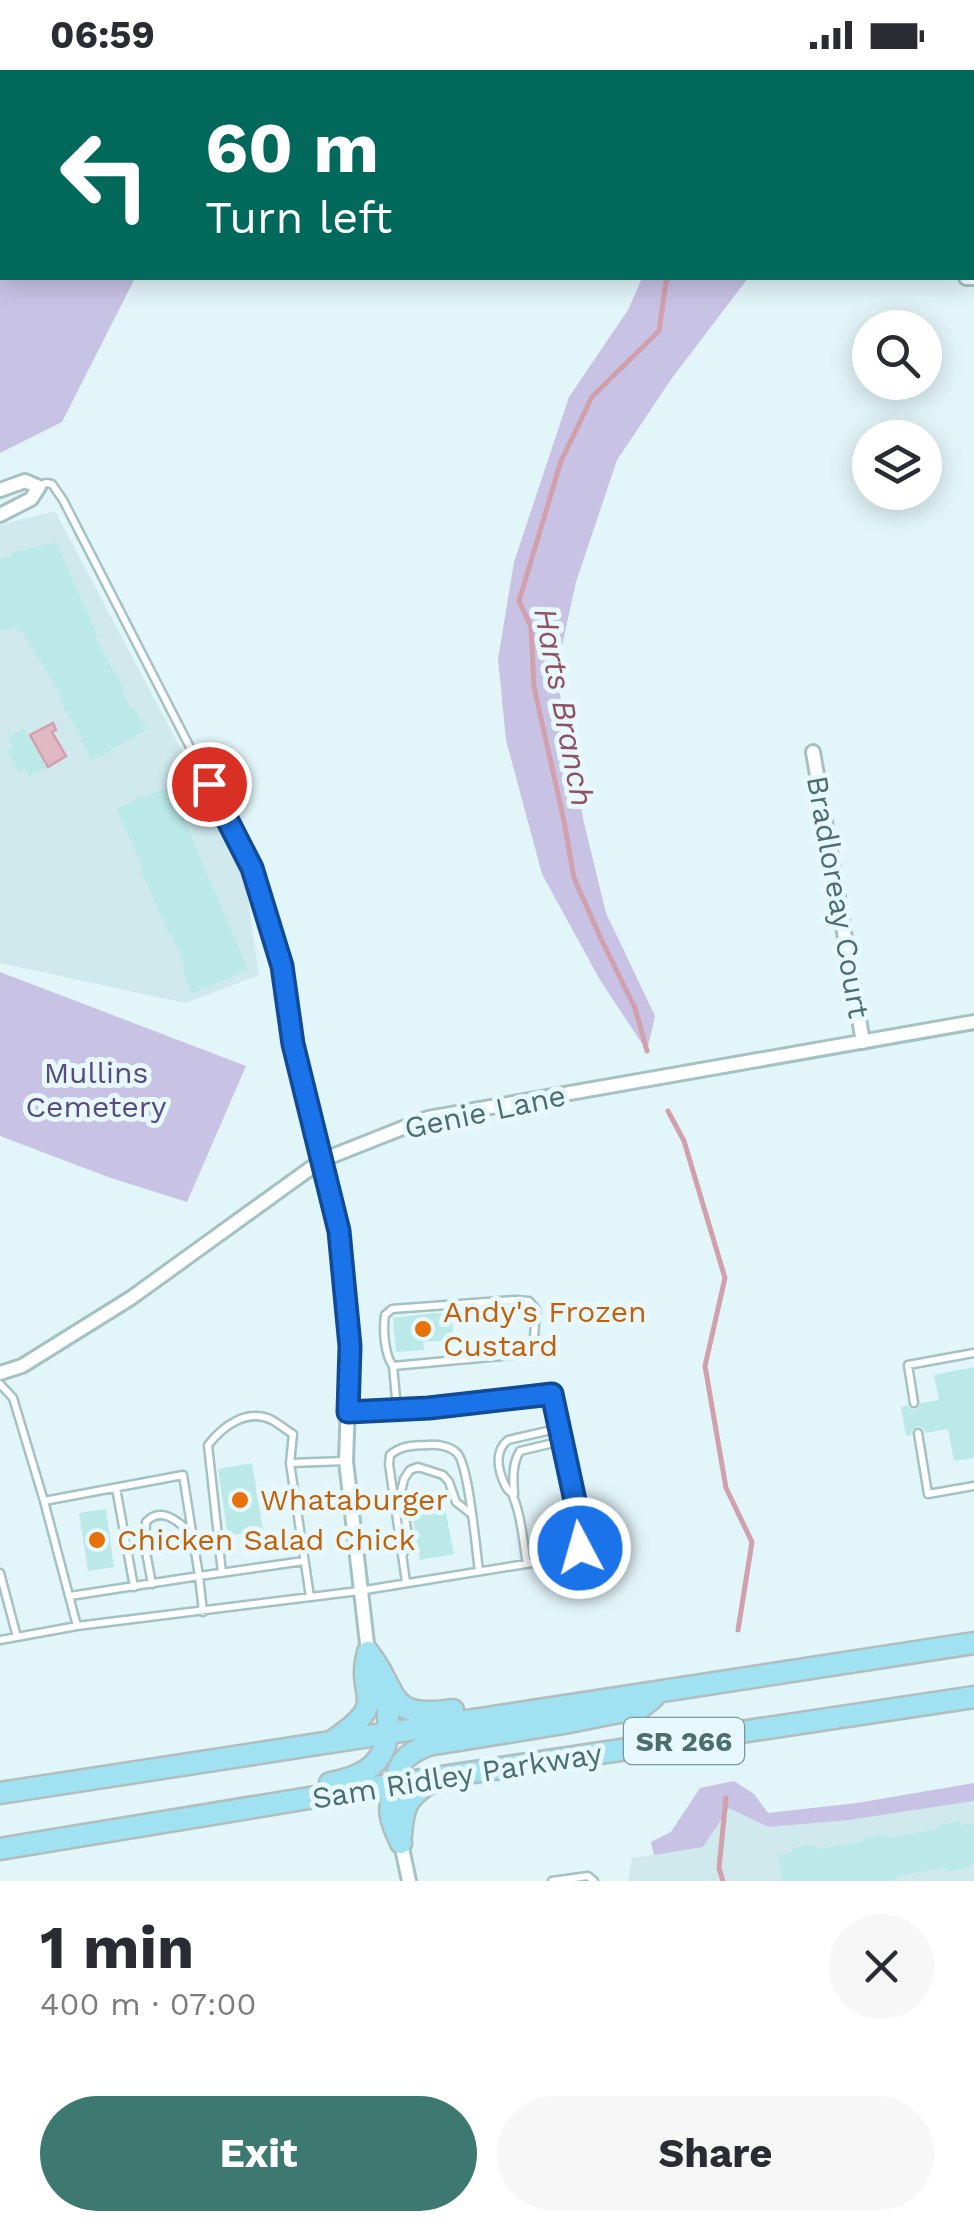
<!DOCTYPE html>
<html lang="en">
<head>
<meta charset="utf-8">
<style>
  body { margin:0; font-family:"Work Sans",sans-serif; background:#f7f7f7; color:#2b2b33; height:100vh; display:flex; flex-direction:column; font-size:38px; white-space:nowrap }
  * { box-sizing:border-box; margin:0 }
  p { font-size:32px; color:#7c7c81 }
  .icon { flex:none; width:55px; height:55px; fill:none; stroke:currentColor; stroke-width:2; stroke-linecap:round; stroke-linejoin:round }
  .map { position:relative; height:1811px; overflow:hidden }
  .drawer { display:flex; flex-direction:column; background:#fff; flex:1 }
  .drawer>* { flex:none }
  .hud { position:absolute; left:0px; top:0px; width:975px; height:210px; box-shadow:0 5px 25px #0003; background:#00695c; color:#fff; overflow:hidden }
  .fabs { position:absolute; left:852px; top:240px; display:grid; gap:20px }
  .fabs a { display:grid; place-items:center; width:90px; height:90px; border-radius:50%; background:#fff; box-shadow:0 5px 25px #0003; font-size:50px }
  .pin { position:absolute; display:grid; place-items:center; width:85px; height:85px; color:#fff; margin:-42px; border:5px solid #fff; border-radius:50%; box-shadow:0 2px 10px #0007 }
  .me { position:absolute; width:110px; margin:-55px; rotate:354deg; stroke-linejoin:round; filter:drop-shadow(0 0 8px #0008) }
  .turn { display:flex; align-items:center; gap:35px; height:210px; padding:0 40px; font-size:45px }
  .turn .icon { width:130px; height:130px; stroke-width:2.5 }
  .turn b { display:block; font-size:70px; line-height:85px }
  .round { display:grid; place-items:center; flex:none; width:105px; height:105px; border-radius:52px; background:#f7f7f7 }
  .summary { display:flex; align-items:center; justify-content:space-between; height:170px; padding:0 40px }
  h1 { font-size:60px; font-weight:700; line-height:75px }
  .primary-button { display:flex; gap:20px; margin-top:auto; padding:20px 40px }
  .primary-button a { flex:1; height:115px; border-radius:60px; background:#3d7871; color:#fff; font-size:40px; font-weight:700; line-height:115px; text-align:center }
  .primary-button a+a { background:#f7f7f7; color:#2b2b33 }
  .status { display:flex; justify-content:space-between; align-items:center; height:70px; padding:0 50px; background:#fff; direction:ltr }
  .status svg { height:28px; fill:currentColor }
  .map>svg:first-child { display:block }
  .residential { fill:#cfe9ed }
  .green { fill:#c8c2e5 }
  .water { fill:#e0b9c4; stroke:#d1a0ad; stroke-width:2.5 }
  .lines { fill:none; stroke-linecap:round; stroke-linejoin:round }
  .stream { stroke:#d1a0ad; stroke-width:5 }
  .building { fill:#bae9e7 }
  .service-casing { stroke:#a5c2c2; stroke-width:11 }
  .minor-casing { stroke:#a5c2c2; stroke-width:18 }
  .primary-casing { stroke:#b0bfbe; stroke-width:25 }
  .service { stroke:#fff; stroke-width:6 }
  .minor { stroke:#fff; stroke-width:12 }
  .primary { stroke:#a0e1f2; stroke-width:20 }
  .route-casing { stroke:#114b97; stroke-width:25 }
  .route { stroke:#1a73e8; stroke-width:18 }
  .food-dot { fill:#e8710a; stroke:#e7f9fd; stroke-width:4 }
  .labels { text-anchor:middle; stroke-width:10; stroke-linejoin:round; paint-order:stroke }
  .shield { fill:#e7f9fd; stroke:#7a9897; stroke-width:2.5 }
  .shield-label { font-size:28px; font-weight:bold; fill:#4b6e6b }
  .street-label { font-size:30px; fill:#4b6e6b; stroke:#e7f9fd }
  .park-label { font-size:30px; fill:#594b7d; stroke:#e7f9fd }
  .food-label { font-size:30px; fill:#c56008; stroke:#e7f9fd; text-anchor:start }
  .water-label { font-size:32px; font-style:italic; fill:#925162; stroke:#e7f9fd }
</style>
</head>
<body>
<div class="status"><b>06:59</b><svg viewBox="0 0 49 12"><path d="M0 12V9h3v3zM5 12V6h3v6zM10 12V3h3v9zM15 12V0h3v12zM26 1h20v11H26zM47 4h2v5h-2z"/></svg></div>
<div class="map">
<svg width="974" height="1811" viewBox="0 0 974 1811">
  <rect width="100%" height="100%" fill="#e2f5f9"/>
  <path class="residential" d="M55 441 243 796 259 905 185 933 0 893V455Z
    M974 1731V1811H628L632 1788 703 1777 729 1738 768 1757 849 1750Z"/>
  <path class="green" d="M0 0H244L243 2H2V208H135L62 352 0 383Z
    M642 208H748L672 308 617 390 576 512 556 603 584 753 606 843 655 946 647 981 600 910 542 804 506 670 498 589 514 492 569 327 628 240Z
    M0 902 246 996 187 1132 111 1108 0 1066Z
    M734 1711 754 1724 768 1743 857 1733 974 1713V1731L849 1750 768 1757 729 1738 703 1777 654 1785 651 1772 671 1762 700 1718Z"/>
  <path class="water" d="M53 653 56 660 52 662 66 686 48 697 30 665Z"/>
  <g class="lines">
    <path class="stream" d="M647 981 635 938 602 871 574 808 564 751 534 617 531 557 519 531 561 391 592 327 659 261 666 212 669 208
      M668 1041 684 1071 725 1208 705 1296 726 1418 752 1472 738 1560
      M723 1811 719 1798 726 1728"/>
  </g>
  <path class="building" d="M56 472 98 567 95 568 124 618 121 620 131 639H135L147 659 92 691 80 670 83 669 59 629 62 627 22 562 15 558 0 560V489L12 487 11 483Z
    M24 658 46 697 30 707 25 698 19 702 7 681 13 678 8 668Z
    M170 717 248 900 192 923 182 901 186 899 170 862 168 863 140 797 142 796 116 739 142 726 143 727Z
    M434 1243H451L454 1270 423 1272 424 1280 396 1282 393 1248Z
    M974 1297V1388L954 1391 948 1359 925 1363 923 1358 918 1356 912 1360 911 1365 906 1366 901 1337 908 1335 911 1339 916 1340 921 1333 939 1330 934 1305Z
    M252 1393 263 1460 228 1466 218 1399Z
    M442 1423 454 1484 420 1490 409 1427 425 1424V1427Z
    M106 1439 114 1497 88 1501 79 1443Z
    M960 1752V1755L974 1754V1793L969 1795V1798L946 1802 945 1798 898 1805 896 1810 888 1811H782L778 1785 790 1783 793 1781V1778L814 1775V1778L819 1779 851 1774 863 1771 866 1769V1767L887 1764V1766L892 1767 924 1762 936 1760 940 1758 939 1755Z"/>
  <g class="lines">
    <defs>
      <path id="service" d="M40 416 46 413 52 414 63 430 252 798 282 896 293 975 322 1090
        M393 1296C384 1284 383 1259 385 1245L392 1239 515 1230 529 1231 536 1239 533 1283 393 1296 397 1339
        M0 1314 13 1328 44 1431 77 1556 359 1521 575 1486 580 1478 582 1463 552 1324 429 1337 348 1342
        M914 1333 908 1295 974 1283
        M918 1363 928 1424 974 1416
        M290 1393 346 1391
        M116 1418 134 1517
        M514 1424C513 1409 512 1394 520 1381L562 1371
        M44 1431 183 1405 199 1506 70 1526
        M403 1484 409 1473 401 1422 404 1409 410 1400 418 1397 443 1405 449 1412 456 1432 470 1443
        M527 1494C523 1473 522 1448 514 1429 510 1416 511 1427 505 1415 498 1400 494 1381 508 1370L560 1358
        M0 1503 17 1567
        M222 1503 208 1375C223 1356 247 1338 272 1350 279 1354 286 1360 293 1364L290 1393 310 1527
        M406 1512 389 1394 390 1385C402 1375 412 1376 427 1375 437 1374 450 1376 457 1383 469 1395 476 1480 479 1501
        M152 1514 145 1477 146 1452C161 1436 178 1451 191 1463
        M203 1542 199 1506 304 1491
        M0 1570 77 1556
        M552 1811 588 1806 594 1811"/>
      <path id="minor" d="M966 208H974
        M0 420 25 411 39 417 31 429 0 445
        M813 682 863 972
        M322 1090 339 1161 350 1276 346 1391 368 1582
        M0 1303 22 1296 131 1228 322 1090 428 1048 974 952
        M401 1773 409 1811"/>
      <path id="primary" d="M368 1582C400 1622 384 1650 453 1640
        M335 1669C392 1630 355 1629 368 1582
        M330 1713C395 1702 392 1664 384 1610
        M0 1723 974 1573
        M401 1766C403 1737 406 1728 431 1712
        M401 1773C390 1750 387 1741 394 1717 400 1690 403 1686 428 1675L564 1653 640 1638 653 1628
        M0 1779 394 1714 974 1627"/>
    </defs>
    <use href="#service" class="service-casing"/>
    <use href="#minor" class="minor-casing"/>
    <use href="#primary" class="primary-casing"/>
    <use href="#service" class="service"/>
    <use href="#minor" class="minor"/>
    <use href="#primary" class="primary"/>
  </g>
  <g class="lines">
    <defs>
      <path id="route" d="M209 714 252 798 282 896 293 974 339 1161 350 1276 348 1342 429 1338 552 1324 582 1463 580 1478"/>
    </defs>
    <use href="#route" class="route-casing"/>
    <use href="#route" class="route"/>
  </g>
  <g class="food-dot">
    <circle cx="423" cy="1259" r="10"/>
    <circle cx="240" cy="1430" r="10"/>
    <circle cx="97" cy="1470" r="10"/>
  </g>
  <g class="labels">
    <rect class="shield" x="624" y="1648" width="120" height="46" rx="8"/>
    <g class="shield-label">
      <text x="684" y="1681">SR 266</text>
    </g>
    <g class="street-label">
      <text transform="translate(838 827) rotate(80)" y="10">Bradloreay Court</text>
      <text transform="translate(485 1042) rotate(-12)" y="10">Genie Lane</text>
      <text transform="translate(457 1706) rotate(-9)" y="10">Sam Ridley Parkway</text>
    </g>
    <g class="park-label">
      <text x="96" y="1013">Mullins<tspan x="96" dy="34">Cemetery</tspan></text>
    </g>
    <g class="food-label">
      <text x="443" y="1252">Andy's Frozen<tspan x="443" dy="34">Custard</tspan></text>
      <text x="260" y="1440">Whataburger</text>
      <text x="117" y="1480">Chicken Salad Chick</text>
    </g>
    <g class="water-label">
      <text transform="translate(564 637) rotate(79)" y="11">Harts Branch</text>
    </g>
  </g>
</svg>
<div class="fabs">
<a><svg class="icon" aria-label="search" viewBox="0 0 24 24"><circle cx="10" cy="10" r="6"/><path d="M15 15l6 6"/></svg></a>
<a><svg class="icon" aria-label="layers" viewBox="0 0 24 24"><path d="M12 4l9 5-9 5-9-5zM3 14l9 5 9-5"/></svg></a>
</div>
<div class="pin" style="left:209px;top:714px;background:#d93025"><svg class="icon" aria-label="arrive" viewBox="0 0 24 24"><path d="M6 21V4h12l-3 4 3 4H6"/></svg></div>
<svg class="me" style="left:580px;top:1478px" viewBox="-20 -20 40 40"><circle r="17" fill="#1a73e8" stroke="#fff" stroke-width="3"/><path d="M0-11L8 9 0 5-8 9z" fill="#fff"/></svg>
<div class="hud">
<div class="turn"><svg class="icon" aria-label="left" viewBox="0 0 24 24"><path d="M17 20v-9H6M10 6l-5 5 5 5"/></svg><div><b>60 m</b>Turn left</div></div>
</div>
</div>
<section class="drawer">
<div class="summary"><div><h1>1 min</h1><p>400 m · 07:00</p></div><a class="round"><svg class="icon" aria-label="close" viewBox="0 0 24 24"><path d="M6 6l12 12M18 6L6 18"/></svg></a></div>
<div class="primary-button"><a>Exit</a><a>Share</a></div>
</section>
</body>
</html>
